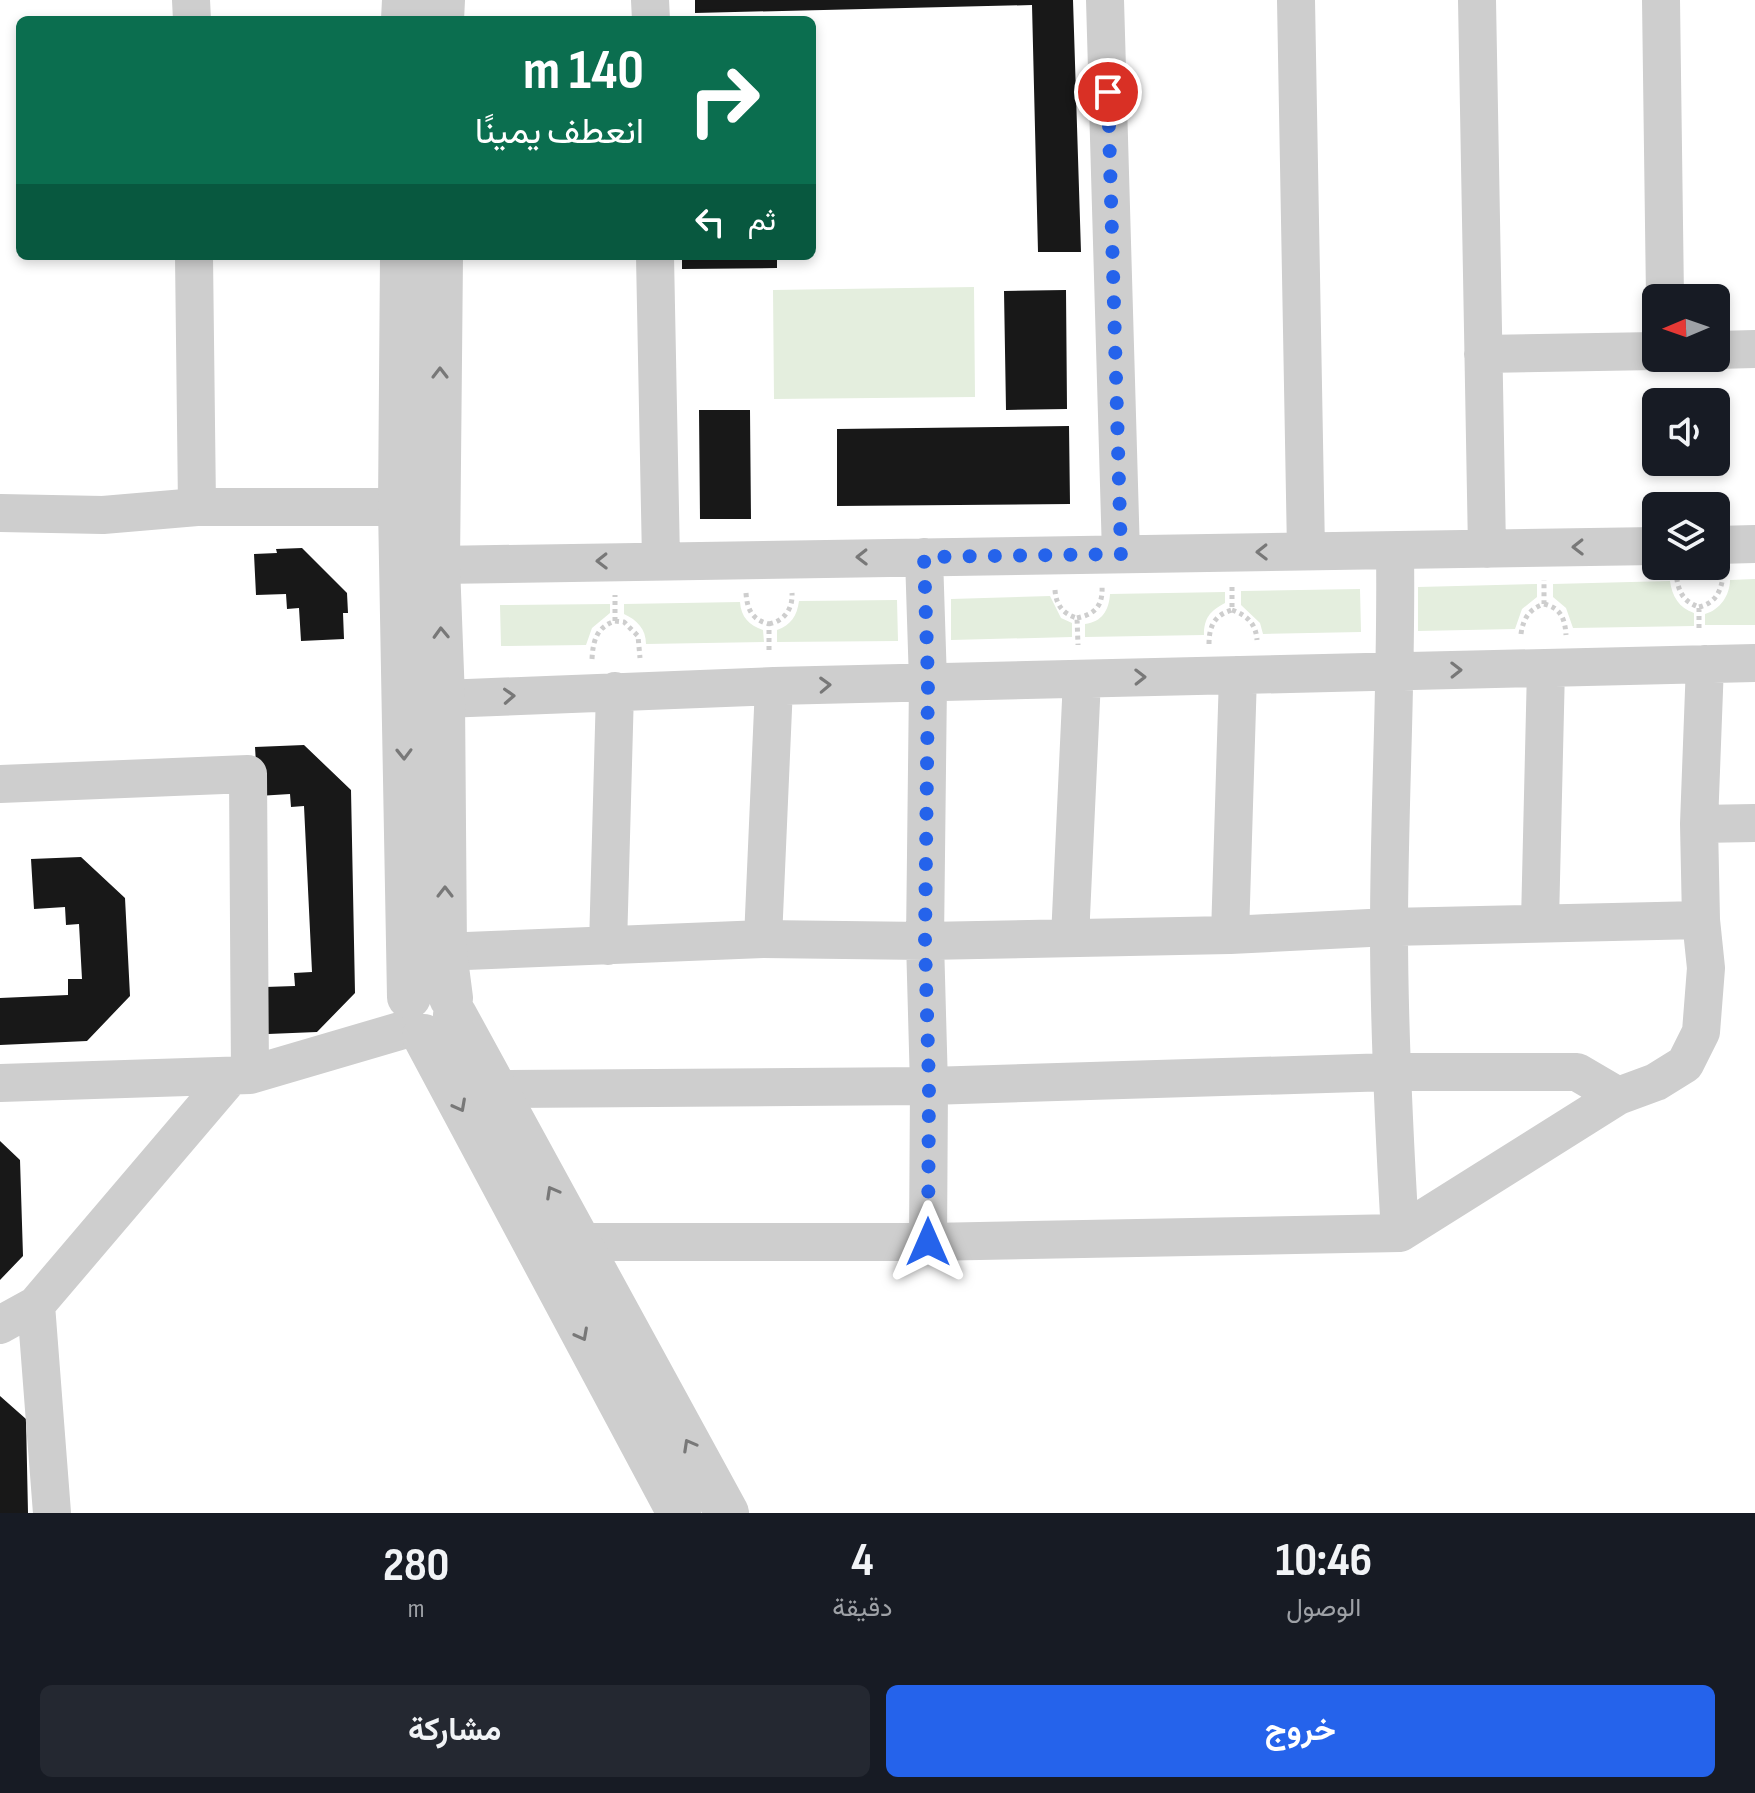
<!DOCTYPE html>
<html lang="ar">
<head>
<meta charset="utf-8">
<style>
  body { margin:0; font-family:"Sofia Sans Condensed",Vazirmatn,sans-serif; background:#242831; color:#f1f3f6; direction:rtl; height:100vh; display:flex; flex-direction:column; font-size:30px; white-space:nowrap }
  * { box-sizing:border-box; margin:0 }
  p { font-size:26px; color:#9ea1a6 }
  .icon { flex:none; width:44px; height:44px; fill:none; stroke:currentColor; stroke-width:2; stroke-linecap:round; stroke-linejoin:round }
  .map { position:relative; height:1513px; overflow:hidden; direction:ltr }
  .details { display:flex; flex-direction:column; background:#171b24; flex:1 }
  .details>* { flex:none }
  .banner { position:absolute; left:16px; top:16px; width:800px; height:244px; border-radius:12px; box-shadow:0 4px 12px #0003; direction:rtl; background:#0b6e4f; color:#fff; overflow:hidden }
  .needle { width:52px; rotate:268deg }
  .fabs { position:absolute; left:1642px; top:284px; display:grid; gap:16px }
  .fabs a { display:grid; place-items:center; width:88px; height:88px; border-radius:12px; background:#171b24; box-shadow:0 4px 12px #0003; font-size:40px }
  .pin { position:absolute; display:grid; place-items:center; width:68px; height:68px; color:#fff; margin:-34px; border:4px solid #fff; border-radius:50%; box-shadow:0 2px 8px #0007 }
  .me { position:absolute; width:88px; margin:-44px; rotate:0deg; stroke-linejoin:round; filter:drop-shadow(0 0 6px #0008) }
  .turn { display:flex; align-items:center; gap:28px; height:168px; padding:0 40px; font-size:36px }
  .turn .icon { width:104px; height:104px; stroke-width:2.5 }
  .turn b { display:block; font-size:56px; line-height:68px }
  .then { display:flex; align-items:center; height:76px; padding:0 40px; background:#0003; gap:16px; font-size:30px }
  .eta { display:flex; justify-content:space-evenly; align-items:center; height:136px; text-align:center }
  .eta b { font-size:48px; font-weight:700; line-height:56px }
  .button { display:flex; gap:16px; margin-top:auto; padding:16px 40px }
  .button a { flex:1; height:92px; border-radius:12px; background:#2563eb; color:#fff; font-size:32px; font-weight:700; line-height:92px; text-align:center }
  .button a+a { background:#242831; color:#f1f3f6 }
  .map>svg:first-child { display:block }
  .green { fill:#e4eede }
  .building { fill:#181818 }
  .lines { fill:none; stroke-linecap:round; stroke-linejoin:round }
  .path { stroke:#cecece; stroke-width:5; stroke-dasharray:4 4; stroke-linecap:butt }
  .minor { stroke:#cecece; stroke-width:38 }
  .tertiary { stroke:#cecece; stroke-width:44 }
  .oneway { stroke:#787878 }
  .route { stroke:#2563eb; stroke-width:14; stroke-dasharray:0 25.2 }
</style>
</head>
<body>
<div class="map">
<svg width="1755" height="1513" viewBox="0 0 1755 1513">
  <rect width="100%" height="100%" fill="#fff"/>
  <path class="green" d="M974 287 975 397 774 399 773 290Z
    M1755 579V625H1705V614C1720 610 1730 595 1730 580Z
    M1670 581C1672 596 1679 608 1694 613V626L1573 628 1566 608 1553 597V584Z
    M1537 584V597L1522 609 1515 629 1418 631V587Z
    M1360 589 1361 632 1263 634 1260 623 1241 605V591Z
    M1225 592V603C1210 611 1204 618 1204 635L1085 637V624C1102 622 1109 610 1110 594Z
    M1050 596 1061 618 1072 623V637L951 640V599Z
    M897 600 898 641 777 642V630C791 625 797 616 799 601Z
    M740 602C741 617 749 625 763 630L764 642 646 644C646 629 637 620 624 614V604Z
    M610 604V613L592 628 586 645 501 646 500 605Z"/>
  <path class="building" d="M695 0H1073L1081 252H1038L1032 5 695 13Z
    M682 256H777V268L682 269Z
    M1066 290 1067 409 1006 410 1004 291Z
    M699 410H750L751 519H700Z
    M1069 426 1070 504 837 506V429Z
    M302 548 347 593 348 613H343L344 639 301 641 299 608 287 609 286 594 256 595 254 554 277 553 276 549Z
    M304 745 351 790 355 993 317 1032 268 1034 265 987 295 986 294 973 312 972 304 806 291 807 290 794 258 796 255 747Z
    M81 857 125 898 130 996 87 1041 0 1045V998L68 995V979H82L79 924 66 925 65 907 34 909 31 859Z
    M0 1141 20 1160 23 1256 0 1280Z
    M0 1396 26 1419 28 1513H0Z"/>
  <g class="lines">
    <path class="path" d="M1676 570C1677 588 1681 601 1699 607V629
      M1055 590C1056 605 1063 614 1077 618L1078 645
      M746 593C747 609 752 620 769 624V654
      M1544 604C1561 608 1565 619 1566 635
      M1699 607C1715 603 1721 592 1723 576
      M1232 610C1247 615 1256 624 1257 640
      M1077 618C1096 614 1103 605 1102 586
      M615 621 624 622 638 636 640 658
      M769 624C784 621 793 609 792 593
      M1521 634C1523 619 1529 609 1544 604V580
      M1209 644C1209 627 1214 615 1232 610V586
      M592 659C593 640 597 627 615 621V595"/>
    <path class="minor" d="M191 0 192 20
      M650 0 651 20
      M1105 0 1121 554
      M1296 0 1306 551
      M1477 0 1487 549
      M1661 0 1665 298
      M194 256 197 507
      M655 256 661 560
      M1716 350 1755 349
      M1483 354 1656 351
      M0 513 103 515 197 507H400
      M1716 545 1755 544
      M1395 551C1397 677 1389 803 1389 929 1389 1030 1394 1131 1400 1233
      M924 557 928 682 925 941 929 1086 928 1242
      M438 565 1656 546
      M414 698 443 699 774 686 1755 663
      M0 784 248 774 250 1075
      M1699 824 1755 823
      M1540 922 1546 668
      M1230 935 1238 675
      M1070 938 1082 679
      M763 939 774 686
      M608 946 615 691
      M416 953 763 939 925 941 1230 935 1389 927 1701 920
      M0 1083 250 1075 410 1028
      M496 1089 929 1086 1391 1072H1577L1618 1096
      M579 1242H928L1400 1233 1618 1096 1656 1082 1685 1064 1701 1032 1706 968 1701 920 1699 824 1705 664
      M36 1305 52 1513
      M0 1325 36 1305 231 1076"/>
    <path class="tertiary" d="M403 20 404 0
      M442 20 443 0
      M402 256 400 507 409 997
      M441 256 438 565 443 699 445 952 451 998
      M455 1015 727 1513
      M424 1036 679 1513"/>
  </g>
  <defs><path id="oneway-chevron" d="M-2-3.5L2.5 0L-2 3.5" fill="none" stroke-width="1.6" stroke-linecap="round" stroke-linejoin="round" transform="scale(2)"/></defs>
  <g class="oneway">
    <use href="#oneway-chevron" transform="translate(440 373) rotate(-90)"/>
    <use href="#oneway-chevron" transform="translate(1578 547) rotate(179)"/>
    <use href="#oneway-chevron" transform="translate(1262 552) rotate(179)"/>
    <use href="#oneway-chevron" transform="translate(862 557) rotate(179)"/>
    <use href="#oneway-chevron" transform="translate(602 561) rotate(179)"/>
    <use href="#oneway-chevron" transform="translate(441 633) rotate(-92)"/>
    <use href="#oneway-chevron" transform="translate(1456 670) rotate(-1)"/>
    <use href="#oneway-chevron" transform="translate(1140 677) rotate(-1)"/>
    <use href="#oneway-chevron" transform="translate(825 685) rotate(-2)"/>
    <use href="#oneway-chevron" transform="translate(509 696) rotate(-3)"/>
    <use href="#oneway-chevron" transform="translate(404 754) rotate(89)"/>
    <use href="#oneway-chevron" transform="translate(445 892) rotate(-90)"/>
    <use href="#oneway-chevron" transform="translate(460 1106) rotate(62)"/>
    <use href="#oneway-chevron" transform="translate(552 1192) rotate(-119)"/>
    <use href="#oneway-chevron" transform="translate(582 1335) rotate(62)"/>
    <use href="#oneway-chevron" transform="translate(689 1445) rotate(-119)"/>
  </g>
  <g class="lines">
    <path class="route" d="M928 1242 929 1086 925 941 928 682 924 557 1121 554 1108 92"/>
  </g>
</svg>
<div class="fabs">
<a><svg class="needle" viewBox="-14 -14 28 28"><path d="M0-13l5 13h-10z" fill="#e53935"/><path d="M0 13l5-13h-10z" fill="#9ea1a6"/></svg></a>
<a><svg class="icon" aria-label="sound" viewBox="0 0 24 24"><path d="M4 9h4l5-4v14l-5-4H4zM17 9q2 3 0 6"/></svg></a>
<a><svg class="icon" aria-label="layers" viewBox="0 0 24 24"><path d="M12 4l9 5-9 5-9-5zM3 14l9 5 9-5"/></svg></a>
</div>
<div class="pin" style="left:1108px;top:92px;background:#d93025"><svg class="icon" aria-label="arrive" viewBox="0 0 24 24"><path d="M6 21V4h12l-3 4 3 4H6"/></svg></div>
<svg class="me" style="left:928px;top:1242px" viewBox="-20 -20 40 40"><path d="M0-17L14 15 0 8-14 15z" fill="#2563eb" stroke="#fff" stroke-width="4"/></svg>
<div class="banner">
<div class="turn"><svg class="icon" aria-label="right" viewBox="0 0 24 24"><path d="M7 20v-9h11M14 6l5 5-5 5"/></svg><div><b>140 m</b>انعطف يمينًا</div></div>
<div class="then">ثم<svg class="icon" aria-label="left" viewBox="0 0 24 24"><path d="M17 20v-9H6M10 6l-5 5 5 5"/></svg></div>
</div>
</div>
<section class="details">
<div class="eta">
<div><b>10:46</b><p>الوصول</p></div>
<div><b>4</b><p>دقيقة</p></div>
<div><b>280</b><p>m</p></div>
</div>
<div class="button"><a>خروج</a><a>مشاركة</a></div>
</section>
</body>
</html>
